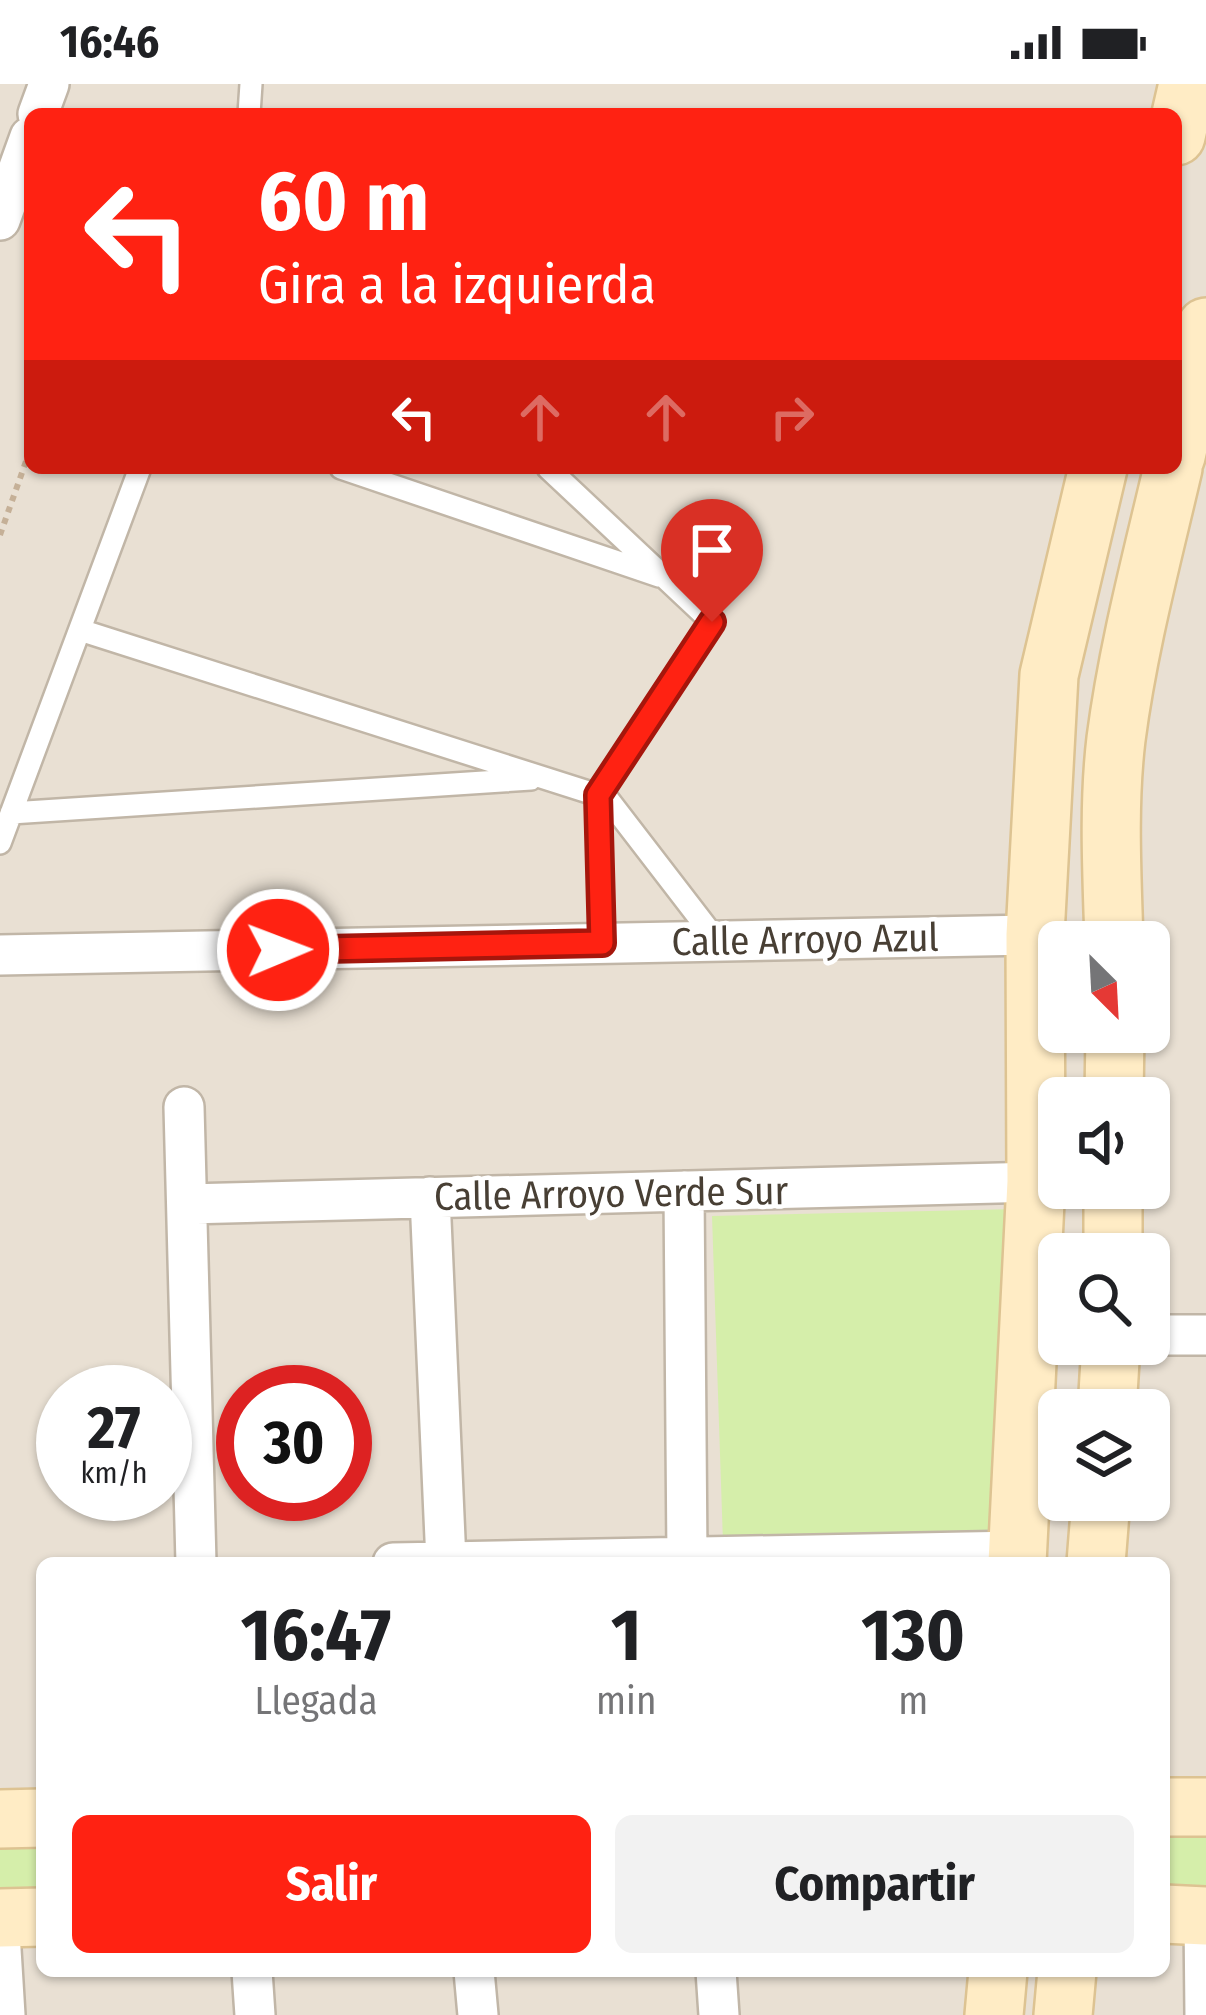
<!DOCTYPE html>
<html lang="es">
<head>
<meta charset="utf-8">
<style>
  body { margin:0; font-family:"Fira Sans Condensed",sans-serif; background:#f2f2f2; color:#202124; height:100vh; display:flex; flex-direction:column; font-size:45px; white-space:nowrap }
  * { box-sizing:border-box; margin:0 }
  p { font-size:39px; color:#757577 }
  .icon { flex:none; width:66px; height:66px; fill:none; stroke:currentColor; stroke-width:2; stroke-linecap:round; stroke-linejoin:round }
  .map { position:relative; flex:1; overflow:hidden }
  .sheet { position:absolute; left:36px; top:1473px; width:1134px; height:420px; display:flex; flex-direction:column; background:#fff; border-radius:18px; box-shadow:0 3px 9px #0004 }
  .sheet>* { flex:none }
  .hud { position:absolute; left:24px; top:24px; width:1158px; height:366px; border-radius:18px; box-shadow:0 3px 9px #0004; background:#ff2212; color:#fff; overflow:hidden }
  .needle { width:78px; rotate:156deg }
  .buttons { position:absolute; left:1038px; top:837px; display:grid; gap:24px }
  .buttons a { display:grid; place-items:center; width:132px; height:132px; border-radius:18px; background:#fff; box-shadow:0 3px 9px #0004; font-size:60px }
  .speed { position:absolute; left:36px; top:1281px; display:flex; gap:24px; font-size:60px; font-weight:700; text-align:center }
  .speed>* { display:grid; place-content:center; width:156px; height:156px; border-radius:50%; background:#fff; box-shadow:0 3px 9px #0004; line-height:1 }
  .speed small { font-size:30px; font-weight:400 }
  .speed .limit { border:18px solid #d22; background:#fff; color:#111 }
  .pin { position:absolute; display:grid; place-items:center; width:102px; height:102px; color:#fff; margin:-123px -51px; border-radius:50% 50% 50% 0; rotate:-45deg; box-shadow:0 0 12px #0007 }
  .pin .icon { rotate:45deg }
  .me { position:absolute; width:132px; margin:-66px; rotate:89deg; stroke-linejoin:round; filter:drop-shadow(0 0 9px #0008) }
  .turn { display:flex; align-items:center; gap:42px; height:252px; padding:0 36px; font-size:54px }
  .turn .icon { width:156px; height:156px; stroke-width:2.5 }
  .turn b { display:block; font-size:84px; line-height:102px }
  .lanes { display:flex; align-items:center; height:114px; padding:0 36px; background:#0003; justify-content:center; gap:60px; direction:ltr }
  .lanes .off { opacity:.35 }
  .eta { display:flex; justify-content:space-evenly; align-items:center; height:204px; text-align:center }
  .eta b { font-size:72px; font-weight:700; line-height:84px }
  .action { display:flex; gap:24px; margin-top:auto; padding:24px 36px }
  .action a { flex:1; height:138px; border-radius:18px; background:#ff2212; color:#fff; font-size:48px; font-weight:700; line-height:138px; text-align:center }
  .action a+a { background:#f2f2f2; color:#202124 }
  .status { display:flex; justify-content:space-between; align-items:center; height:84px; padding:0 60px; background:#fff; direction:ltr }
  .status svg { height:33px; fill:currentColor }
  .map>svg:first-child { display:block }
  .residential { fill:#e9e0d3; fill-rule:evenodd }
  .green { fill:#d5eeaa }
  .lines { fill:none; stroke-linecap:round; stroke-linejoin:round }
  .lane-casing { stroke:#c1b6a7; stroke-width:26 }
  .street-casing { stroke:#c1b6a7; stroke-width:44 }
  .secondary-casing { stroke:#ddc392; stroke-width:62 }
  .path { stroke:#c5b097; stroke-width:6; stroke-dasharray:6 6; stroke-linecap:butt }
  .lane { stroke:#fff; stroke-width:21 }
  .street { stroke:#fff; stroke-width:39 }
  .secondary { stroke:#ffecc5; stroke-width:57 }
  .route-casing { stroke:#a6160c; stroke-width:30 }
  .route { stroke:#ff2212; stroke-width:21 }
  .labels { text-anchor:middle; stroke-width:9; stroke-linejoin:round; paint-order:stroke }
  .street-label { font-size:39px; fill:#483f34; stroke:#fff }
</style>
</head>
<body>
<div class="status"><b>16:46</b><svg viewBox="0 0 49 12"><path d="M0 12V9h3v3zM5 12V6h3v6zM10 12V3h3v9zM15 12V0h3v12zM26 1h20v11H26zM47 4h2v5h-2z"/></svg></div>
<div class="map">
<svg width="1206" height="1931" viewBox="0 0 1206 1931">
  <rect width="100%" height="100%" fill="#f5efe6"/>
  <path class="residential" d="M0 0H1206V1931H0ZM30 30H1176V384H30ZM1059 858H1149V948H1059ZM1059 1014H1149V1104H1059ZM1059 1170H1149V1260H1059ZM63 1308H165V1410H63ZM243 1308H345V1410H243ZM1059 1326H1149V1416H1059ZM42 1479H1164V1887H42Z"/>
  <path class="green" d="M1021 1125 1007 1452 723 1459 712 1132Z
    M1206 1744V1801L1164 1802V1745Z
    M42 1764V1823H0V1765Z"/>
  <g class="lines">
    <defs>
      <path id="lane" d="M249 30 251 0
        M341 384 659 492
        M548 384 712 538 598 711 602 859
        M80 546 607 714 717 857
        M11 729 531 695
        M0 759 140 384"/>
      <path id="street" d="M38 30 49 0
        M0 136 30 53
        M0 871 1035 851
        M184 1023 196 1479
        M684 1107 687 1474
        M430 1113 446 1478
        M187 1120 1036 1098
        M1149 1251H1206
        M393 1479 1018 1467
        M1204 1832 1205 1931
        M0 1849 5 1931
        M252 1887 255 1931
        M474 1887 478 1931
        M716 1887 719 1931"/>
      <path id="secondary" d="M1176 52 1188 0
        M1176 372 1206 243
        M1114 858C1112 791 1108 722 1116 655 1128 563 1152 474 1173 384
        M1114 1014 1115 948
        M1113 1170V1104
        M1107 1326 1111 1260
        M1017 1479 1036 1098 1035 851 1049 591 1098 384
        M1096 1479 1101 1416
        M1164 1723H1206
        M0 1735 42 1734
        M1164 1830 1206 1832
        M0 1834 42 1833
        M994 1931 998 1887
        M1063 1931 1067 1887"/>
    </defs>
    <use href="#lane" class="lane-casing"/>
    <use href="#street" class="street-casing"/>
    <use href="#secondary" class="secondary-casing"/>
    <path class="path" d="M0 451 30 366"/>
    <use href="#lane" class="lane"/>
    <use href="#street" class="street"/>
    <use href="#secondary" class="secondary"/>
  </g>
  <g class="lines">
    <defs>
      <path id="route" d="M278 866 602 859 598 711 712 538"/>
    </defs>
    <use href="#route" class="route-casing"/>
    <use href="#route" class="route"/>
  </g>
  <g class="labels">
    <g class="street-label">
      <text transform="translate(805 855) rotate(-1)" y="14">Calle Arroyo Azul</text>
      <text transform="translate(611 1109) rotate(-1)" y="14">Calle Arroyo Verde Sur</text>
    </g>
  </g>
</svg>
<div class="buttons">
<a><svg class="needle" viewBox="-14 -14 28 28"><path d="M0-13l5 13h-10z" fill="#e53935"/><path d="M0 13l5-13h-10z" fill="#757577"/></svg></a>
<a><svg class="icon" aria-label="sound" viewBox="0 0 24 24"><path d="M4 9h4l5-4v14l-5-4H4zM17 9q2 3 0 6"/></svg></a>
<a><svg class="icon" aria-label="search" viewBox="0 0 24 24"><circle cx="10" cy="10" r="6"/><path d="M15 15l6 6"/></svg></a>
<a><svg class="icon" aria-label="layers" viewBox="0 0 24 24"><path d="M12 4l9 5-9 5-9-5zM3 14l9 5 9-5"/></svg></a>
</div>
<div class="speed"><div>27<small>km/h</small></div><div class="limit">30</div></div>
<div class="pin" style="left:712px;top:538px;background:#d93025"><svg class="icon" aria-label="arrive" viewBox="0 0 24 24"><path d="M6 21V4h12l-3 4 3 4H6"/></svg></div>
<svg class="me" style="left:278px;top:866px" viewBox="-20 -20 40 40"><circle r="17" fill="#ff2212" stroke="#fff" stroke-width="3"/><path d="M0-11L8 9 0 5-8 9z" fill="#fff"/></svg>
<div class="hud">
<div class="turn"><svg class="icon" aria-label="left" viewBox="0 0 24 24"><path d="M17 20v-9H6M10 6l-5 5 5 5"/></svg><div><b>60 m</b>Gira a la izquierda</div></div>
<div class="lanes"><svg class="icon" aria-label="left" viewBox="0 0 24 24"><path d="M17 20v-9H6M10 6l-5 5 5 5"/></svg><svg class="icon off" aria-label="ahead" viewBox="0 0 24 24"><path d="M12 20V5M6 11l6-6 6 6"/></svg><svg class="icon off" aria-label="ahead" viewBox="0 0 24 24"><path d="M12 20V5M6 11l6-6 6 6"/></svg><svg class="icon off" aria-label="right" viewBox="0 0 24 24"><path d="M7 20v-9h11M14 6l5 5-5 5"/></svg></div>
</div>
<section class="sheet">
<div class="eta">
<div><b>16:47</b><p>Llegada</p></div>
<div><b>1</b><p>min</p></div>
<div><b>130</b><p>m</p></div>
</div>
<div class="action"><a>Salir</a><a>Compartir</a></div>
</section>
</div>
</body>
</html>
